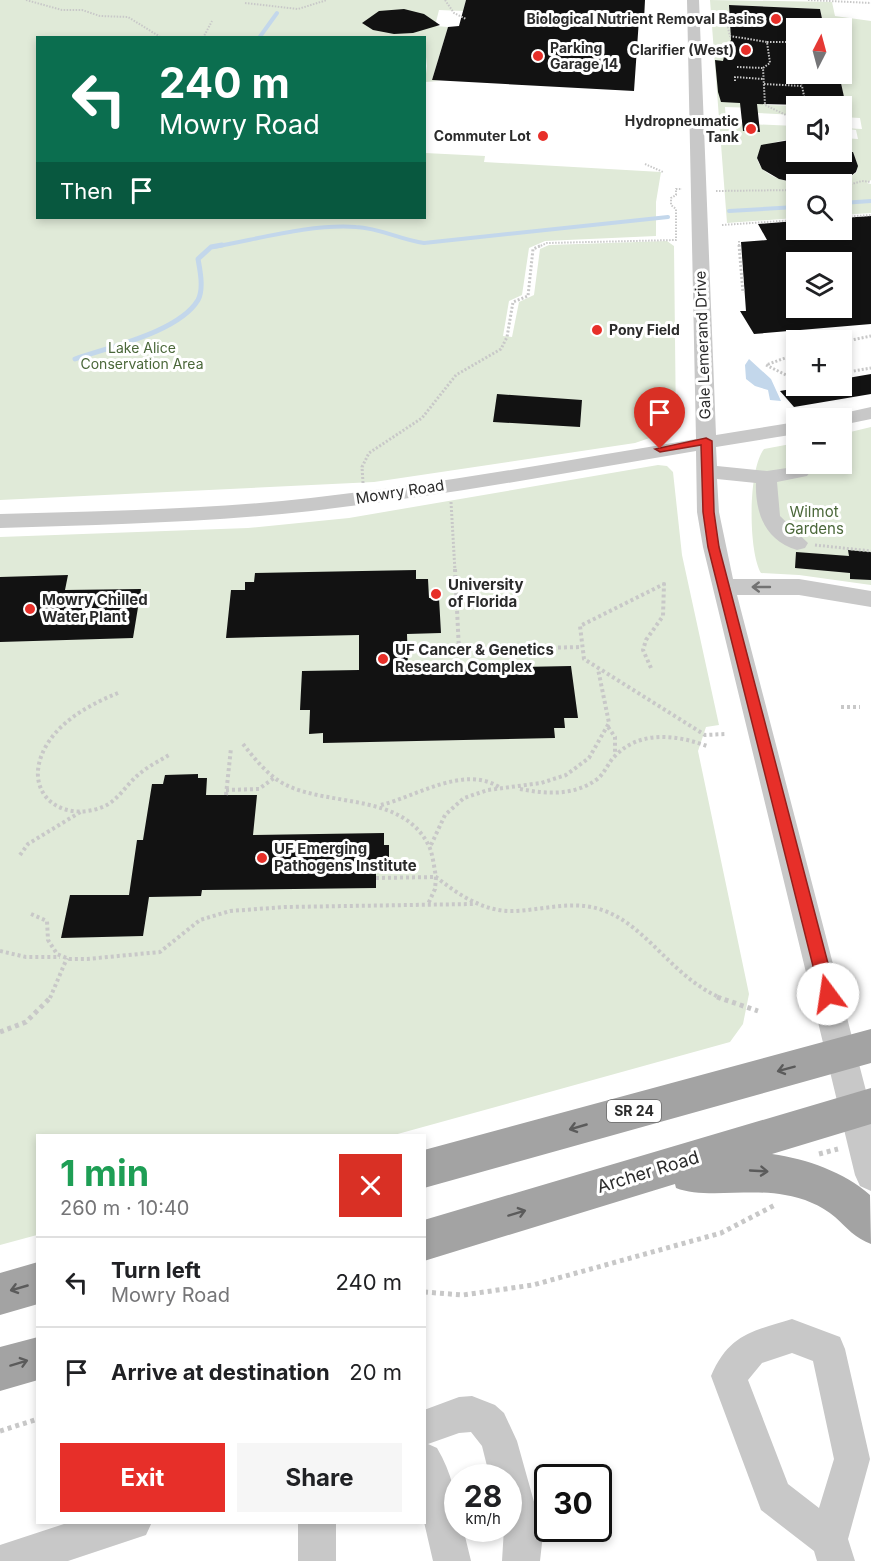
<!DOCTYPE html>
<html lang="en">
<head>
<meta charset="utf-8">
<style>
  body { margin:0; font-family:Inter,sans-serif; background:#f6f6f6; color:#202124; height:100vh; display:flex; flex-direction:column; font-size:22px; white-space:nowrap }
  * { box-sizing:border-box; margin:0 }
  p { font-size:20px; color:#757577 }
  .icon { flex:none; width:33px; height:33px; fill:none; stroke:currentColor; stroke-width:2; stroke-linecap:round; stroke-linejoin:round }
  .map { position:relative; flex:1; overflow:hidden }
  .sheet { position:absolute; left:36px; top:1134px; width:390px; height:390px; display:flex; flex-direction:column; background:#fff; border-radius:0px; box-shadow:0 3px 9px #0003 }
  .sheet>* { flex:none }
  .hud { position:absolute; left:36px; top:36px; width:390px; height:183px; border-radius:0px; box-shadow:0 3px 9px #0003; background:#0b6e4f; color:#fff; overflow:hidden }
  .needle { width:39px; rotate:6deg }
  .buttons { position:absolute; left:786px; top:18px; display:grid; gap:12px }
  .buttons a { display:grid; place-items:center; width:66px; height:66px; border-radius:0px; background:#fff; box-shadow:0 3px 9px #0003; font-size:30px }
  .speed { position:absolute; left:444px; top:1464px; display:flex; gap:12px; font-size:30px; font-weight:700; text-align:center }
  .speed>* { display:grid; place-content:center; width:78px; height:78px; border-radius:50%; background:#fff; box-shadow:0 3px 9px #0003; line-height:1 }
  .speed small { font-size:15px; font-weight:400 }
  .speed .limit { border:3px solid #111; border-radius:9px; background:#fff; color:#111 }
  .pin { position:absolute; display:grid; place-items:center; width:51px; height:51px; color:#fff; margin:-62px -26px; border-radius:50% 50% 50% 0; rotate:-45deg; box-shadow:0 0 6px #0007 }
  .pin .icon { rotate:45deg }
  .me { position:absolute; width:66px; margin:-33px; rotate:346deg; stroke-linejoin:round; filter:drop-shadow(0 0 4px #0008) }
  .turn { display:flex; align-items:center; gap:21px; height:126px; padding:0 24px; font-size:27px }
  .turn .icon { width:78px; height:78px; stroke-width:2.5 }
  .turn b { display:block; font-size:42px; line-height:51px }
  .then { display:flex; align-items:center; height:57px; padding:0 24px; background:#0003; gap:12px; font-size:22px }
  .round { display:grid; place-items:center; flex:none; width:63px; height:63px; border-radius:0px; background:#f6f6f6 }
  .head { display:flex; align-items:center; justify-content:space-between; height:102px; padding:0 24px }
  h1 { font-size:36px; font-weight:700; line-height:45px; color:#1e9e55 }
  .button { display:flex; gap:12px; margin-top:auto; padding:12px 24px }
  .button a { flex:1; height:69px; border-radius:0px; background:#e72f29; color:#fff; font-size:24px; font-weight:700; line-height:69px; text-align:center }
  .button a+a { background:#f6f6f6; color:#202124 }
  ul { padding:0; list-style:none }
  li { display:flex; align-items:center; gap:18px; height:90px; padding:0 24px; border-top:2px solid #e0e0e0 }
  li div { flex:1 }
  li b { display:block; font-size:22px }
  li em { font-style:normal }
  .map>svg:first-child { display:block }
  .green { fill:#e0ead8; fill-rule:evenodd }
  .water { fill:#c3d7eb }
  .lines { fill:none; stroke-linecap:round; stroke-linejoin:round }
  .stream-far1 { stroke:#c3d7eb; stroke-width:4 }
  .stream { stroke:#c3d7eb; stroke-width:5 }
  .building { fill:#121212; fill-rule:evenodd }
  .path-far3 { stroke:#c8c8c8; stroke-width:2; stroke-dasharray:1.5 1.5; stroke-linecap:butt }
  .path-far2 { stroke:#c8c8c8; stroke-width:3; stroke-dasharray:2 2; stroke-linecap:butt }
  .path-far1 { stroke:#c8c8c8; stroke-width:4; stroke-dasharray:3 3; stroke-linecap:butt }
  .path { stroke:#c8c8c8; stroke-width:5; stroke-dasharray:4 4; stroke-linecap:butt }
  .minor { fill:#c8c8c8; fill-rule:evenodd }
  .major { fill:#a3a3a3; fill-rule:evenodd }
  .oneway { stroke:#727272 }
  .oneway2 { stroke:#5b5b5b }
  .route { fill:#e72f29; stroke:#961f1b; stroke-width:1.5 }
  .poi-dot { fill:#e72f29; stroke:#fff; stroke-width:2 }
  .labels { text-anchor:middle; stroke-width:6; stroke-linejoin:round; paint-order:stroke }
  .far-poi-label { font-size:14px; font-weight:bold; fill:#2b2b2b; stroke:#fff; text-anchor:end }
  .far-park-label { font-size:14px; fill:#4a6739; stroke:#fff }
  .shield { fill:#fff; stroke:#6b6b6b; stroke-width:1.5 }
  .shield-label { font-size:14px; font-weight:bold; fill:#2b2b2b }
  .street-label { font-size:15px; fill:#2b2b2b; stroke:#fff }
  .park-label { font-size:15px; fill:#4a6739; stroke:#fff }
  .poi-label { font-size:15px; font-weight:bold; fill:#2b2b2b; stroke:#fff; text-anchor:start }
  .near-street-label { font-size:18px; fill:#2b2b2b; stroke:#fff }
</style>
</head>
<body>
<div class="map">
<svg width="871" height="1561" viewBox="0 0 871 1561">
  <rect width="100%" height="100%" fill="#fff"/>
  <path class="green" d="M0 0H466L463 11 439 10 435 26 448 27 432 80 440 81 425 82 427 66 424 38H38V218H424L425 153 485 156 484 162 661 172 656 202V236L545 241 529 248 522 295 509 301 503 336 512 337 519 302 534 295 540 249 549 245 667 241 674 246 676 429 635 443 374 482 0 500Z
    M710 0 832 2 835 16 871 21V180L867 183 871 184V213L842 215V184H831L843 182 857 172 856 160 842 148V138L858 139 856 130 842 128 862 129 860 118 842 117V106L809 103V106H796V115L757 113 756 108 725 107 726 123 796 126V139C782 140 762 142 757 158 761 177 785 181 802 184H796V218L727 223ZM729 5 820 9 824 28H842V74H839L845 103 808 101 803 74H796V38L731 35ZM765 89 796 90 798 106 767 105Z
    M871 427V585L799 575 761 573C748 551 748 469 764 449L796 443V464H842V434Z
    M658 465 667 466 673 472 682 555 719 725 706 727 698 751 749 994 743 1024 730 1042 394 1135 38 1136 37 1235 0 1245V537L248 528 349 518Z"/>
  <path class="water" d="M749 359 771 379 781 401 770 400 768 390 755 386 746 379 745 365Z"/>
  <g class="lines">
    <path class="stream-far1" d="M259 38 277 13
      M842 203 871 201
      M729 211 796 207
      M213 247C259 239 309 224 356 227 380 228 401 240 424 243L668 217"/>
    <path class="stream" d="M75 359C109 347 179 332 198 300 204 289 200 270 198 259L211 247 222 245"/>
  </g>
  <path class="building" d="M466 0H645L644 20 639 19 634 91 432 80 448 27 459 26Z
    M729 5 820 9 824 28H796V74H839L846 106 757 104 760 132 743 131 740 103 721 102 718 92 715 60 723 61 726 48 731 40Z
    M404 9 424 14 440 25 413 33 394 34 373 30 362 23 379 11Z
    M796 139V152H853L858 166 856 172 843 182 831 184H801L779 179 762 169 757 158 761 145Z
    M871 216V324L754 334 740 311H746L741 242 767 240 758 224 796 221V230H842V218ZM796 262H842V308H796Z
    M871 374V394L794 407 780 391 808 386H842V379Z
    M497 394 582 400 580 427 493 422Z
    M848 550 871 552V580L850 579V573L795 568 796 552 849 556Z
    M416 570V579H428L429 598H439L441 633 407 634 408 669 571 666 578 718H564L565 728H554L555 738 323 743V733L309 734 310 710H300L302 671 359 670V635L226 638 231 590H245V582H254L255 573Z
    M68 575 65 590 141 589 133 638 0 642V577Z
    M198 774V778H207L206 795H257L253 835 384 833V845H389V873H376V888L202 890 201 896 149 897 143 936 61 938 70 895H129L137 840H143L152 784H163L165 775Z"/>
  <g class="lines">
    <path class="path-far3" d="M26 0 62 10H82L100 16 128 17 162 38
      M445 0 454 13 466 19
      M808 0 871 3
      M245 3 298 9 327 0
      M727 24 730 36 767 42 770 63 763 68 765 105 786 115
      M203 38 212 21
      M767 42H796
      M737 67 763 68
      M796 73V85
      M800 74 802 86
      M735 81V77L763 79
      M764 84 802 86 806 106
      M645 164 663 172
      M842 187 862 181 871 182
      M716 191 796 190
      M842 217 871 215
      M722 225 796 220
      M739 241V247
      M538 247 547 243 676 240V209L671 205V198L676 195V189H682"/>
    <path class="path-far2" d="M739 245 743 293
      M842 342 871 336
      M796 354 766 365 796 380
      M842 373 871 368
      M667 415 680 416
      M363 483 362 467 369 453 422 418 456 375 501 349 507 337 513 302 528 296 533 249 542 245
      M451 502 455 571
      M815 545 871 551"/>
    <path class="path-far1" d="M455 569 459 650
      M408 651 582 647
      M651 668 643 650 646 640 663 616 664 584 580 626 584 659 705 735 725 734
      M118 693C91 704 61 720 46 746 20 792 61 825 105 806 119 799 127 784 138 775 147 767 159 761 169 755
      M841 707H860
      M608 727 615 737V754
      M243 744C255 759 268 776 286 785 332 807 403 793 429 846 433 855 434 867 436 877 459 895 484 912 514 911 545 910 574 899 605 911 649 928 672 977 721 998
      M520 789C546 794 573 796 596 780 605 774 608 762 616 755 641 730 677 735 707 746
      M226 790 259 789 274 778
      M226 795 231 748
      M381 805C417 796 464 765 499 787
      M431 845 445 815 464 798 488 790 541 783 566 775 589 758 609 723 598 669
      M20 855 28 844 82 811
      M376 878 436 877 435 889 428 904
      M31 914 47 921 48 940 57 954 69 959H87L160 952 200 920 230 911 285 907 473 904
      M0 951 26 957H60
      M50 998 67 958"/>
    <path class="path" d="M717 997 758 1011
      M0 1032 26 1022 51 997
      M819 1154 838 1149
      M424 1292 463 1295 533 1285 721 1233 775 1205
      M0 1431 38 1419"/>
    <path class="minor" d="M687 0H699L716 435 796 422V434L716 447 717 466 767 471 800 466 807 468 810 472 807 476 777 482 780 516 808 543 805 548 797 550C765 541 755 512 756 483L717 479 719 512 733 579H799L871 591V607L799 595H737L871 1110V1191L860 1186 855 1175 703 547 697 512 696 451C559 474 421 500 282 514 188 523 94 525 0 528V514C94 511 188 510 282 501 421 487 558 462 696 439Z
      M871 407V419L842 425V418H833L835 415Z
      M792 1319 840 1337 845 1349 870 1459 848 1539 855 1561H817L814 1551 761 1510 711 1376C729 1334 753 1331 792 1319ZM792 1353 813 1361 834 1459 819 1508 788 1484 748 1380 762 1363Z
      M472 1396 495 1405 504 1413 517 1441 543 1534 540 1561H502L504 1528H508V1478H490L482 1446 471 1432 459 1433 428 1444 437 1448C452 1473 458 1500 458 1528H463L471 1561H433L424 1522V1410L459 1397Z
      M70 1522H152L146 1535 68 1561H0V1545Z
      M298 1522H336V1561H298Z"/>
    <path class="major" d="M871 1029V1063L424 1188V1150Z
      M871 1088V1124L772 1154C807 1159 844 1172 870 1195L871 1244C855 1238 847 1228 835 1217 821 1205 803 1198 785 1195 751 1188 703 1199 676 1188L675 1184 424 1261V1220Z
      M38 1262V1304L0 1315V1273Z
      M38 1337V1380L0 1391V1347Z"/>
  </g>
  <defs><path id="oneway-shaft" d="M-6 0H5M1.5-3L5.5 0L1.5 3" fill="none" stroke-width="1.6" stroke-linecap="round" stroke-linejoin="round" transform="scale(1.5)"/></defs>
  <use class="oneway" href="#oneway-shaft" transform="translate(761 587) rotate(-180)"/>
  <g class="oneway2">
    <use href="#oneway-shaft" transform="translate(786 1069) rotate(165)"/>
    <use href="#oneway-shaft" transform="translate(578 1127) rotate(164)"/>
    <use href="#oneway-shaft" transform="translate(759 1171) rotate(3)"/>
    <use href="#oneway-shaft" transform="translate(517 1213) rotate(-17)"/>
    <use href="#oneway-shaft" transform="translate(19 1288) rotate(164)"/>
    <use href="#oneway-shaft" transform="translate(19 1363) rotate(-17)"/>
  </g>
  <path class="route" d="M706 438 712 441 714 512 719 547 836 994 833 999 828 1001 822 999 820 994 708 547 703 512 701 445 660 452 655 449Z"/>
  <g class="poi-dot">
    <circle cx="776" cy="19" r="6"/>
    <circle cx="746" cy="50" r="6"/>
    <circle cx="538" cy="56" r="6"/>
    <circle cx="751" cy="129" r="6"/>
    <circle cx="543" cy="136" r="6"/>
    <circle cx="597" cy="330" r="6"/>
    <circle cx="436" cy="594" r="6"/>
    <circle cx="30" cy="609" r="6"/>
    <circle cx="383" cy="659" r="6"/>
    <circle cx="262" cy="858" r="6"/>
  </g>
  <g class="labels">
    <g class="far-poi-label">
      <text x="764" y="24">Biological Nutrient Removal Basins</text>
      <text x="550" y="53" text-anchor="start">Parking<tspan x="550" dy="16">Garage 14</tspan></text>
      <text x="734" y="55">Clarifier (West)</text>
      <text x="739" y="126">Hydropneumatic<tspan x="739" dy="16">Tank</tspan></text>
      <text x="531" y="141">Commuter Lot</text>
      <text x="609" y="335" text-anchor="start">Pony Field</text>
    </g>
    <g class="far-park-label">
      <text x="142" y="353">Lake Alice<tspan x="142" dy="16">Conservation Area</tspan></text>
    </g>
    <rect class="shield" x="607" y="1100" width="54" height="22" rx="4.5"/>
    <g class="shield-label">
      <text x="634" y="1116">SR 24</text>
    </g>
    <g class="street-label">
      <text transform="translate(703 345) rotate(-92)" y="5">Gale Lemerand Drive</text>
      <text transform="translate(400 492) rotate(-9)" y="5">Mowry Road</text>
    </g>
    <g class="park-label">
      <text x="814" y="517">Wilmot<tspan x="814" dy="17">Gardens</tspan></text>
    </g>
    <g class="poi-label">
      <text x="448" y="590">University<tspan x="448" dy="17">of Florida</tspan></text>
      <text x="42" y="605">Mowry Chilled<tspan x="42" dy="17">Water Plant</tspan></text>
      <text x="395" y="655">UF Cancer &amp; Genetics<tspan x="395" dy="17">Research Complex</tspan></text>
      <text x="274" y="854">UF Emerging<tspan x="274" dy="17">Pathogens Institute</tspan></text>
    </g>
    <g class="near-street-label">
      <text transform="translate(648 1172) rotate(-17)" y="6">Archer Road</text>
    </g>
  </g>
</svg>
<div class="buttons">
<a><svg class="needle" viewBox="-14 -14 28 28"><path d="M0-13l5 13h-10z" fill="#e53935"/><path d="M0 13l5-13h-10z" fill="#757577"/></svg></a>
<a><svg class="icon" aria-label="sound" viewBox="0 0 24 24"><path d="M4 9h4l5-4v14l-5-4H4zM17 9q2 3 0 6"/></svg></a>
<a><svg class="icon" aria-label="search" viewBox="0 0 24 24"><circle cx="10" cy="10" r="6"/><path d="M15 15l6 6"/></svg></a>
<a><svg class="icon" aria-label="layers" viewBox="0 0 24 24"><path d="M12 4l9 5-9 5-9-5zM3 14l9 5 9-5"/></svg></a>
<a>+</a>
<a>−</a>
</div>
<div class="speed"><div>28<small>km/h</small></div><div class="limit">30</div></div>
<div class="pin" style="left:660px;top:449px;background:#d93025"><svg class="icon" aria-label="arrive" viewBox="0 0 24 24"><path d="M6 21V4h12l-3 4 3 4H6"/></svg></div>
<svg class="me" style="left:828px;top:994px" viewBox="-20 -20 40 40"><circle r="19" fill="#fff"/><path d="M0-13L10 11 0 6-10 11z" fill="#e72f29"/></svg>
<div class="hud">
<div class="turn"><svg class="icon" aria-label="left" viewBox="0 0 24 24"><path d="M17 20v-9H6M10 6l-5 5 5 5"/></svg><div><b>240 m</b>Mowry Road</div></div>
<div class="then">Then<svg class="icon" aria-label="arrive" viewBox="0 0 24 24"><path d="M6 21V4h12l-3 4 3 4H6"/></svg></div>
</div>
<section class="sheet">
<div class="head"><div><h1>1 min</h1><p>260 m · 10:40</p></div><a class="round" style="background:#d93025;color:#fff"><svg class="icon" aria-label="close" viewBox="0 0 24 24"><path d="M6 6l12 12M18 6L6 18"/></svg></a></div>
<ul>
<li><svg class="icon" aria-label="left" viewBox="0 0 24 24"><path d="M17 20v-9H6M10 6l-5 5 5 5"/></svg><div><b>Turn left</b><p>Mowry Road</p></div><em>240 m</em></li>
<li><svg class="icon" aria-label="arrive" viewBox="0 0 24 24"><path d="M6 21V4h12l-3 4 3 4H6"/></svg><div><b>Arrive at destination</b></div><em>20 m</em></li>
</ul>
<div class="button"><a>Exit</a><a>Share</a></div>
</section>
</div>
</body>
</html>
